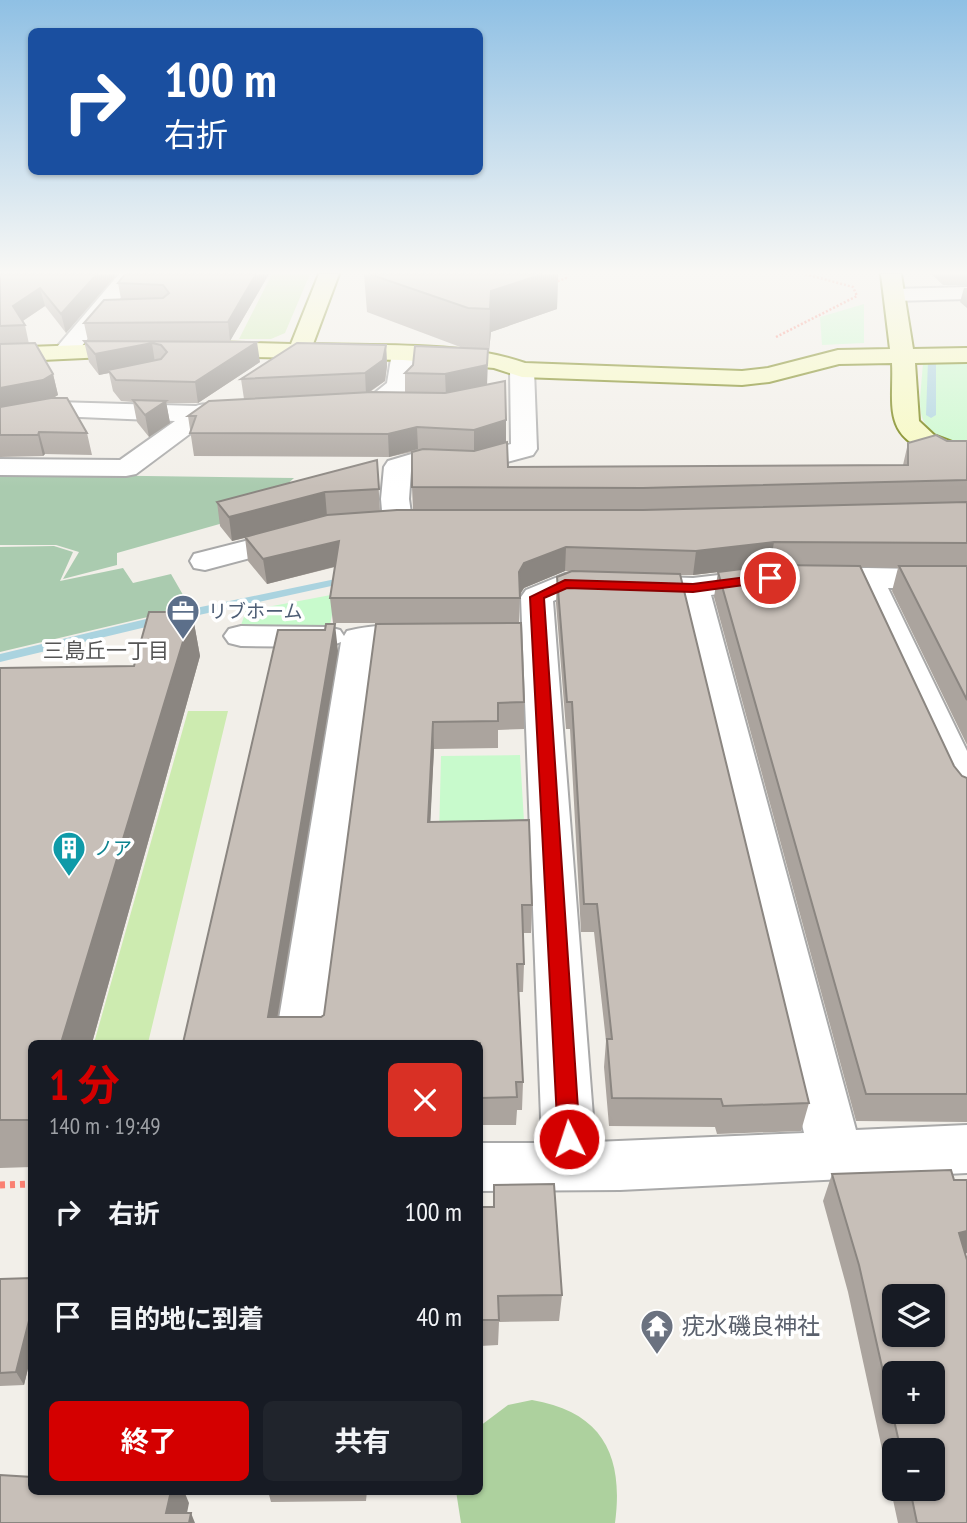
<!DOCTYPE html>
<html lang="ja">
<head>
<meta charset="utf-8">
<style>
  body { margin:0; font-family:"PT Sans Narrow","Noto Sans JP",sans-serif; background:#20242c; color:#f1f3f6; height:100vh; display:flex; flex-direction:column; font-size:26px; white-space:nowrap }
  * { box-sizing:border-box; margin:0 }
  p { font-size:23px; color:#9ea1a6 }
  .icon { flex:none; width:38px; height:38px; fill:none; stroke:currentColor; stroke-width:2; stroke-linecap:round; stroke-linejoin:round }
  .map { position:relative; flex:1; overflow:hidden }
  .details { position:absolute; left:28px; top:1040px; width:455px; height:455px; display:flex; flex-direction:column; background:#171b24; border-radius:10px; box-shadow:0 2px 5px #0004 }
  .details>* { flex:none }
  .banner { position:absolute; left:28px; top:28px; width:455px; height:147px; border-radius:10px; box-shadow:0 2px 5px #0004; background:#1a4fa0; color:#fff; overflow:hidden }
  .tools { position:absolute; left:882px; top:1284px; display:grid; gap:14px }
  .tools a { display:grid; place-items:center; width:63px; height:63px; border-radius:10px; background:#171b24; box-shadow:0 2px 5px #0004; font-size:35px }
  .pin { position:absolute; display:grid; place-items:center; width:60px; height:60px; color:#fff; margin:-30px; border:4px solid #fff; border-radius:50%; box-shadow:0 2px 7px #0007 }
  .me { position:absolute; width:77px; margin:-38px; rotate:356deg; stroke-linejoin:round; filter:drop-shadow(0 0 5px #0008) }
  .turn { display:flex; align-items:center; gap:24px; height:147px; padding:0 21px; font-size:32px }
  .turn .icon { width:91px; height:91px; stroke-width:2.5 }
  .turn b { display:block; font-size:49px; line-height:60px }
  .round { display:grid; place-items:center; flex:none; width:74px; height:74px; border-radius:10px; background:#20242c }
  .summary { display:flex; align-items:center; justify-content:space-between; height:119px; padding:0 21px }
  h1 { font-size:42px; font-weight:700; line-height:52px; color:#d40000 }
  .button { display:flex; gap:14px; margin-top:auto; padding:14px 21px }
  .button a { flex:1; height:80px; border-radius:10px; background:#d40000; color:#fff; font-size:28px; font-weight:700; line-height:80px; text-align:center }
  .button a+a { background:#20242c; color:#f1f3f6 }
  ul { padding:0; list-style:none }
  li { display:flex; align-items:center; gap:21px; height:105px; padding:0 21px }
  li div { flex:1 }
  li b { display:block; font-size:26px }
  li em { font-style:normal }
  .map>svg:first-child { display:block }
  .grass { fill:#cdebb0 }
  .forest { fill:#add19e }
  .cemetery { fill:#aacbaf }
  .park { fill:#c8facc }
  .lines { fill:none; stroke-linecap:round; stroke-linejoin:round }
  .stream { fill:#aad3df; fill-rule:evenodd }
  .street-casing { stroke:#a9a9a9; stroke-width:4 }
  .secondary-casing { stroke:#707d05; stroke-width:4 }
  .path-far1 { stroke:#fa8072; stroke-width:2.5; stroke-dasharray:2 2; stroke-linecap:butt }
  .path { stroke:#fa8072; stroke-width:7; stroke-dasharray:5 5; stroke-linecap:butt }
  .street { fill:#fff; fill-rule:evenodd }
  .secondary { fill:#f7fabf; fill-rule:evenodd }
  .wall { fill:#aba49e; fill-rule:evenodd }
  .shaded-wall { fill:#8b8681 }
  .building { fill:#c7bfb8; stroke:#8b8681; stroke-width:2; fill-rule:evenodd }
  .route { fill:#d40000; stroke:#8a0000; stroke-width:2 }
  .labels { text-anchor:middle; stroke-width:7; stroke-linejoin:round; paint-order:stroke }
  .service-label { font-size:19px; fill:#4e5e75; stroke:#fff; text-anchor:start }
  .culture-label { font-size:19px; fill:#0d838f; stroke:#fff; text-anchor:start }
  .neighbourhood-label { font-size:21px; fill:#555; stroke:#fff }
  .near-worship-label { font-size:23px; fill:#5b616d; stroke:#fff; text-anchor:start }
</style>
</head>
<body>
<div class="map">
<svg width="967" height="1523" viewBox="0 0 967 1523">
  <rect width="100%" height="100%" fill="#f2efe9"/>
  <path class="grass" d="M272 274H310L285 333 271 339H239Z
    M188 711H228L148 1043H94Z"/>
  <path class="forest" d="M532 1400C603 1412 624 1456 615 1523H461L456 1491H480V1426L508 1405Z"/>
  <path class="cemetery" d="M0 474 294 478 255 514 117 553V565L63 579 79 552 56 545H0Z
    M54 546 73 552 60 581 123 568 133 583 171 574 190 607 0 652V547Z"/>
  <path class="park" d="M864 304V343L822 345 820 317Z
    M967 362V450C911 426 919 419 923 363Z
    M336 594 330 625H241L246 611Z
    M520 755 525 838H439L441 756Z"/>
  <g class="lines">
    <path class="stream" d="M932 358 936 361V415L931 418 926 415 928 361Z
      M350 576 356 579 354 581 167 622 0 662V654L167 614Z"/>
    <defs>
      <path id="street" d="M119 274H140L73 357H57L54 352 57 347Z
        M967 287V299L894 301 887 299 884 295 887 291 894 289Z
        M403 346 411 348 414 353 411 386C401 400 381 413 364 409L361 404 387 383 392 353 395 348Z
        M522 363 530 365 534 370 537 449 533 455 474 471 418 469 411 471 409 499 411 513 447 516 452 522 447 528 437 531 388 528 383 522 381 499 384 467 388 461 415 453 473 455 511 444 510 370 514 365Z
        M56 402 196 406C206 402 239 405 251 408L255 413 251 418 207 421 136 474 126 476 0 475V459L120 460 175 421 56 416 0 428V412Z
        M296 528 307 531 311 537 307 543 205 570 194 568 190 561 194 554Z
        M867 568 967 570V588H888L967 751V805L953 801 947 792 856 588 770 587 711 595 856 1130 967 1125V1173L620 1190 480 1191V1143H542L521 597 526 590 565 574 693 578 770 569ZM570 594 679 597 804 1133 595 1142 553 601Z
        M241 626 328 627 340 630 344 636 347 631C374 624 411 623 438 630L443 637 438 644 426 647 375 648 325 1043H275L341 642 328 647 241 646 229 643 224 636 229 629Z"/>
      <path id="secondary" d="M319 274H339L313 344C378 346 464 341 525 363L742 371 768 368 838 350 890 349 881 274H901L913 349 967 348V362L915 363 919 421 934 435 963 446 967 452 963 458C950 461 940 456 927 451 882 434 894 401 892 363L839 364 769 382 742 385 522 377 494 368 403 360 207 356 199 354 196 349 199 344 207 342 291 344Z
        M140 343 148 345 151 350 148 355 0 362V348Z"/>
    </defs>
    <use href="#street" class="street-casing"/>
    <use href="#secondary" class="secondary-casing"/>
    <path class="path-far1" d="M554 283 566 278V274
      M776 337 857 296 853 287 805 274"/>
    <path class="path" d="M0 1185 32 1184"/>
    <use href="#street" class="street"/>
    <use href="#secondary" class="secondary"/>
  </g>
  <path class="wall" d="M0 274H117L66 333 45 306 23 321 25 325 29 344 53 374 58 395 53 398 87 433 92 455 45 454 43 456 0 457Z
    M269 274 230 341 260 362 198 403H166L170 423 149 437 137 422 133 402 121 401 113 391 109 373 99 375 89 362 84 341H88L84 323 121 299 118 283Z
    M364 274H558L557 309 491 332 489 351H488L487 384 506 420V442L508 467 903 465 908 443 967 441V745L892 591 898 568 861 567 954 766 962 776 967 778V1122L856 1121 714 597 718 572 693 575H680L809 1103 801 1131 717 1134 715 1127 609 1126 604 1067 606 1041 594 932H581L570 729H566L556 603 557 577 571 572 565 571 524 588 520 595 519 623 524 702V729L498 730V748L434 749 430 822 532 905 531 933H523L524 964 523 992H518L523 1082 522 1110H517L516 1125H480V1043H183L338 651 278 1017H321L324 1015 460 623H333L330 598 335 567 267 584 248 561 245 538 232 541 220 526 217 502 377 460 380 511 413 510 412 487 421 450 389 457 194 456 188 416 244 399 241 379 386 345 387 366 385 381 370 392H405V373L463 348 367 312Z
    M931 274H967V285H943Z
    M964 288H967V308L960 302Z
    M192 612 200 656 92 1043H32V1167L0 1168V668L134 666Z
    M832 1174 954 1180H967V1253L965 1254 967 1523H898L848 1292 823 1201ZM894 1451H933V1489H894Z
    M494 1185 562 1295 559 1321 499 1322 498 1345 480 1346V1207H494Z
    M32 1278V1352L24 1385 0 1386V1279Z
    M268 1491H367L366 1501 271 1502Z"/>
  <path class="shaded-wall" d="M97 274H117L66 333 61 314Z
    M256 274H269L230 341 228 322Z
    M543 274H558L557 309 491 332 489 351 490 309 491 291Z
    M40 288 45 306 18 324 13 306Z
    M257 342 260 362 198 403 195 382Z
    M152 343 155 363 108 370 109 373 99 375 95 354Z
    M386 345 387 366 385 381 366 394 365 373Z
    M488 349 487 386 446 395 445 374Z
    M53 374 58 395 48 401 0 409V388Z
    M166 401 170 423 149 437 145 415Z
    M506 420V443L474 452V430Z
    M417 427 418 449 389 457 388 434Z
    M39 432 45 454 43 456 38 435Z
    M325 492 327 516 232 541 229 517Z
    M339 541 341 565 267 584 263 559Z
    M774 542 770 566 693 575 696 551Z
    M566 547 565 571 524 588 518 597 519 572 524 563Z
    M192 612 200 656 92 1043H61Z
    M335 624 338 651 273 1043 268 1017Z
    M433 722 434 749 429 850 428 822Z
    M967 1231V1253L945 1260 959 1233Z
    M32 1309V1352L24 1385 16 1372Z
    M171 1491H184L189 1503 185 1523 166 1513Z
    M191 1513 195 1523H189Z"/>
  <path class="building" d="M0 274H97L61 314 40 288 13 306 25 325 0 326Z
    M125 274H256L228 322 84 323 104 300 163 298 169 293 163 285 118 283Z
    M369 274H543L491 291 490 309 468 308Z
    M84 341 257 342 195 382 116 380 108 370 161 359 167 352 161 345 152 343 95 354Z
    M35 343 53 374 43 380 0 388V344Z
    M297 343 386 345 383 360 365 373 241 379Z
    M415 346 488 349 487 365 445 374 405 373 413 365Z
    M505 381 506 420 474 430 417 427 388 434 190 433 196 416H188L209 401 372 392 445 393Z
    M51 398H67L87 433 39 432 38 435H0V407Z
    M133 400 166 401 145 415Z
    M936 435 947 441H967V480L643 488 412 487V452L423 449 474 451 507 442 508 467 908 465V443Z
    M377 460 379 489 325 492 229 517 217 502Z
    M967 502V543L774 542 696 551 566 547 524 563 519 572 520 598H330L339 541 263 559 245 537 327 515 397 510H643Z
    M775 565 860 566 954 766 962 776 967 778V1094H866L718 572Z
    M899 566H967V700Z
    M572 571 680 574 809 1103 723 1106 721 1099 612 1098 607 1039H612L597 904H584L572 702H567L557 577Z
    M149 612H192L61 1043H32V1120H0V668L134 666Z
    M521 623 524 702 498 703V721L433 722 428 822 529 820 532 905H522L524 964H517L523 1082H516L517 1097 480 1098V1043H183L278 630H325L326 624H335L268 1017H321L324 1015 376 624Z
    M951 1170 954 1180H967V1231L959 1233 967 1260V1523H917L910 1489H933V1451H901L859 1265 832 1174ZM894 1297H933V1335H894ZM894 1374H933V1412H894Z
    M554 1184 562 1295 498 1296 499 1320H480V1207H494V1185Z
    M32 1278V1309L16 1372 0 1373V1279Z
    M0 1475 32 1477V1491H171L166 1513H191L189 1523H0Z"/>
  <linearGradient id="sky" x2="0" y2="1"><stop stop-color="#8fc0e4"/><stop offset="0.56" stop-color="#f9f8f5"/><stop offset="1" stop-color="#f9f8f5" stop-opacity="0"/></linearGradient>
  <rect width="967" height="487" fill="url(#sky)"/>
  <path class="route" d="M770 574 774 576V581L693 592 567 588 544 598 580 1139 576 1146 569 1148 561 1146 558 1139 530 597 565 580 693 584Z"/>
  <defs>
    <symbol id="office-pin" viewBox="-11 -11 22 30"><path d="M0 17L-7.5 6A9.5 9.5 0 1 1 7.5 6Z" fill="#5c6f8a" stroke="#fff"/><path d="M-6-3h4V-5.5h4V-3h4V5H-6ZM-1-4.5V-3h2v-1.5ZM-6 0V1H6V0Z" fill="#fff"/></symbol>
    <symbol id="building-pin" viewBox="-11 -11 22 30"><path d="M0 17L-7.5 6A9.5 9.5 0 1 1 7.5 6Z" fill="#0f9aa8" stroke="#fff"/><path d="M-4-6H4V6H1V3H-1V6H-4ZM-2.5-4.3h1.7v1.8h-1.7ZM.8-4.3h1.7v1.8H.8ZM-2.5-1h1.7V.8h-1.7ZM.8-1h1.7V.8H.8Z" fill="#fff"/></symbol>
    <symbol id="temple-pin" viewBox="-11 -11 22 30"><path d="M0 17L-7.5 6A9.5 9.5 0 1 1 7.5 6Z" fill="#6b7280" stroke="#fff"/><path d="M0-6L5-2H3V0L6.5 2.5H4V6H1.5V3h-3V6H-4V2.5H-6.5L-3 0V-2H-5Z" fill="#fff"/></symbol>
  </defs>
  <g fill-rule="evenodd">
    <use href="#office-pin" x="164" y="592" width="38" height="52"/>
    <use href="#building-pin" x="50" y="829" width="38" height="52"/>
    <use href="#temple-pin" x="638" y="1307" width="38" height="52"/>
  </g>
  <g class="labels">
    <g class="service-label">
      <text x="208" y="618">リブホーム</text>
    </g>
    <g class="culture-label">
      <text x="94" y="855">ノア</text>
    </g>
    <g class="neighbourhood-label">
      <text x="106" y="658">三島丘一丁目</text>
    </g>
    <g class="near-worship-label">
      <text x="682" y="1334">疣水磯良神社</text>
    </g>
  </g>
</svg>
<div class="tools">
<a><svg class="icon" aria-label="layers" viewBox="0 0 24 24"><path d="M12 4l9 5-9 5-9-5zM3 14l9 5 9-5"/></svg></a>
<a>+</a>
<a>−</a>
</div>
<div class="pin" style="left:770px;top:578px;background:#d93025"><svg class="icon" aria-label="arrive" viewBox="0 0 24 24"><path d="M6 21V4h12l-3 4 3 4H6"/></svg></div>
<svg class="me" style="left:569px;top:1139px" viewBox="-20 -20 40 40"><circle r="17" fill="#d40000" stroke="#fff" stroke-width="3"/><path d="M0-11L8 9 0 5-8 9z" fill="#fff"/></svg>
<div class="banner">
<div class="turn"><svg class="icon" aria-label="right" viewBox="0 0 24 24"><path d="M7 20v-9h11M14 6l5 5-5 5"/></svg><div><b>100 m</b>右折</div></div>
</div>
<section class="details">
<div class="summary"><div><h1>1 分</h1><p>140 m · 19:49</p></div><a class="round" style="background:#d93025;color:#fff"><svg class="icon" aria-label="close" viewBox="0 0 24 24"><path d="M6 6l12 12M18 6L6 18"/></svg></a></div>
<ul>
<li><svg class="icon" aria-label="right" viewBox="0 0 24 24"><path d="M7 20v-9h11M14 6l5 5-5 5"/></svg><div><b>右折</b></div><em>100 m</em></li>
<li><svg class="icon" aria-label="arrive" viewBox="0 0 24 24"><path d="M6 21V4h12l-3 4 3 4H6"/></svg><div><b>目的地に到着</b></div><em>40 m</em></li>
</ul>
<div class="button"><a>終了</a><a>共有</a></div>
</section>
</div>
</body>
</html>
